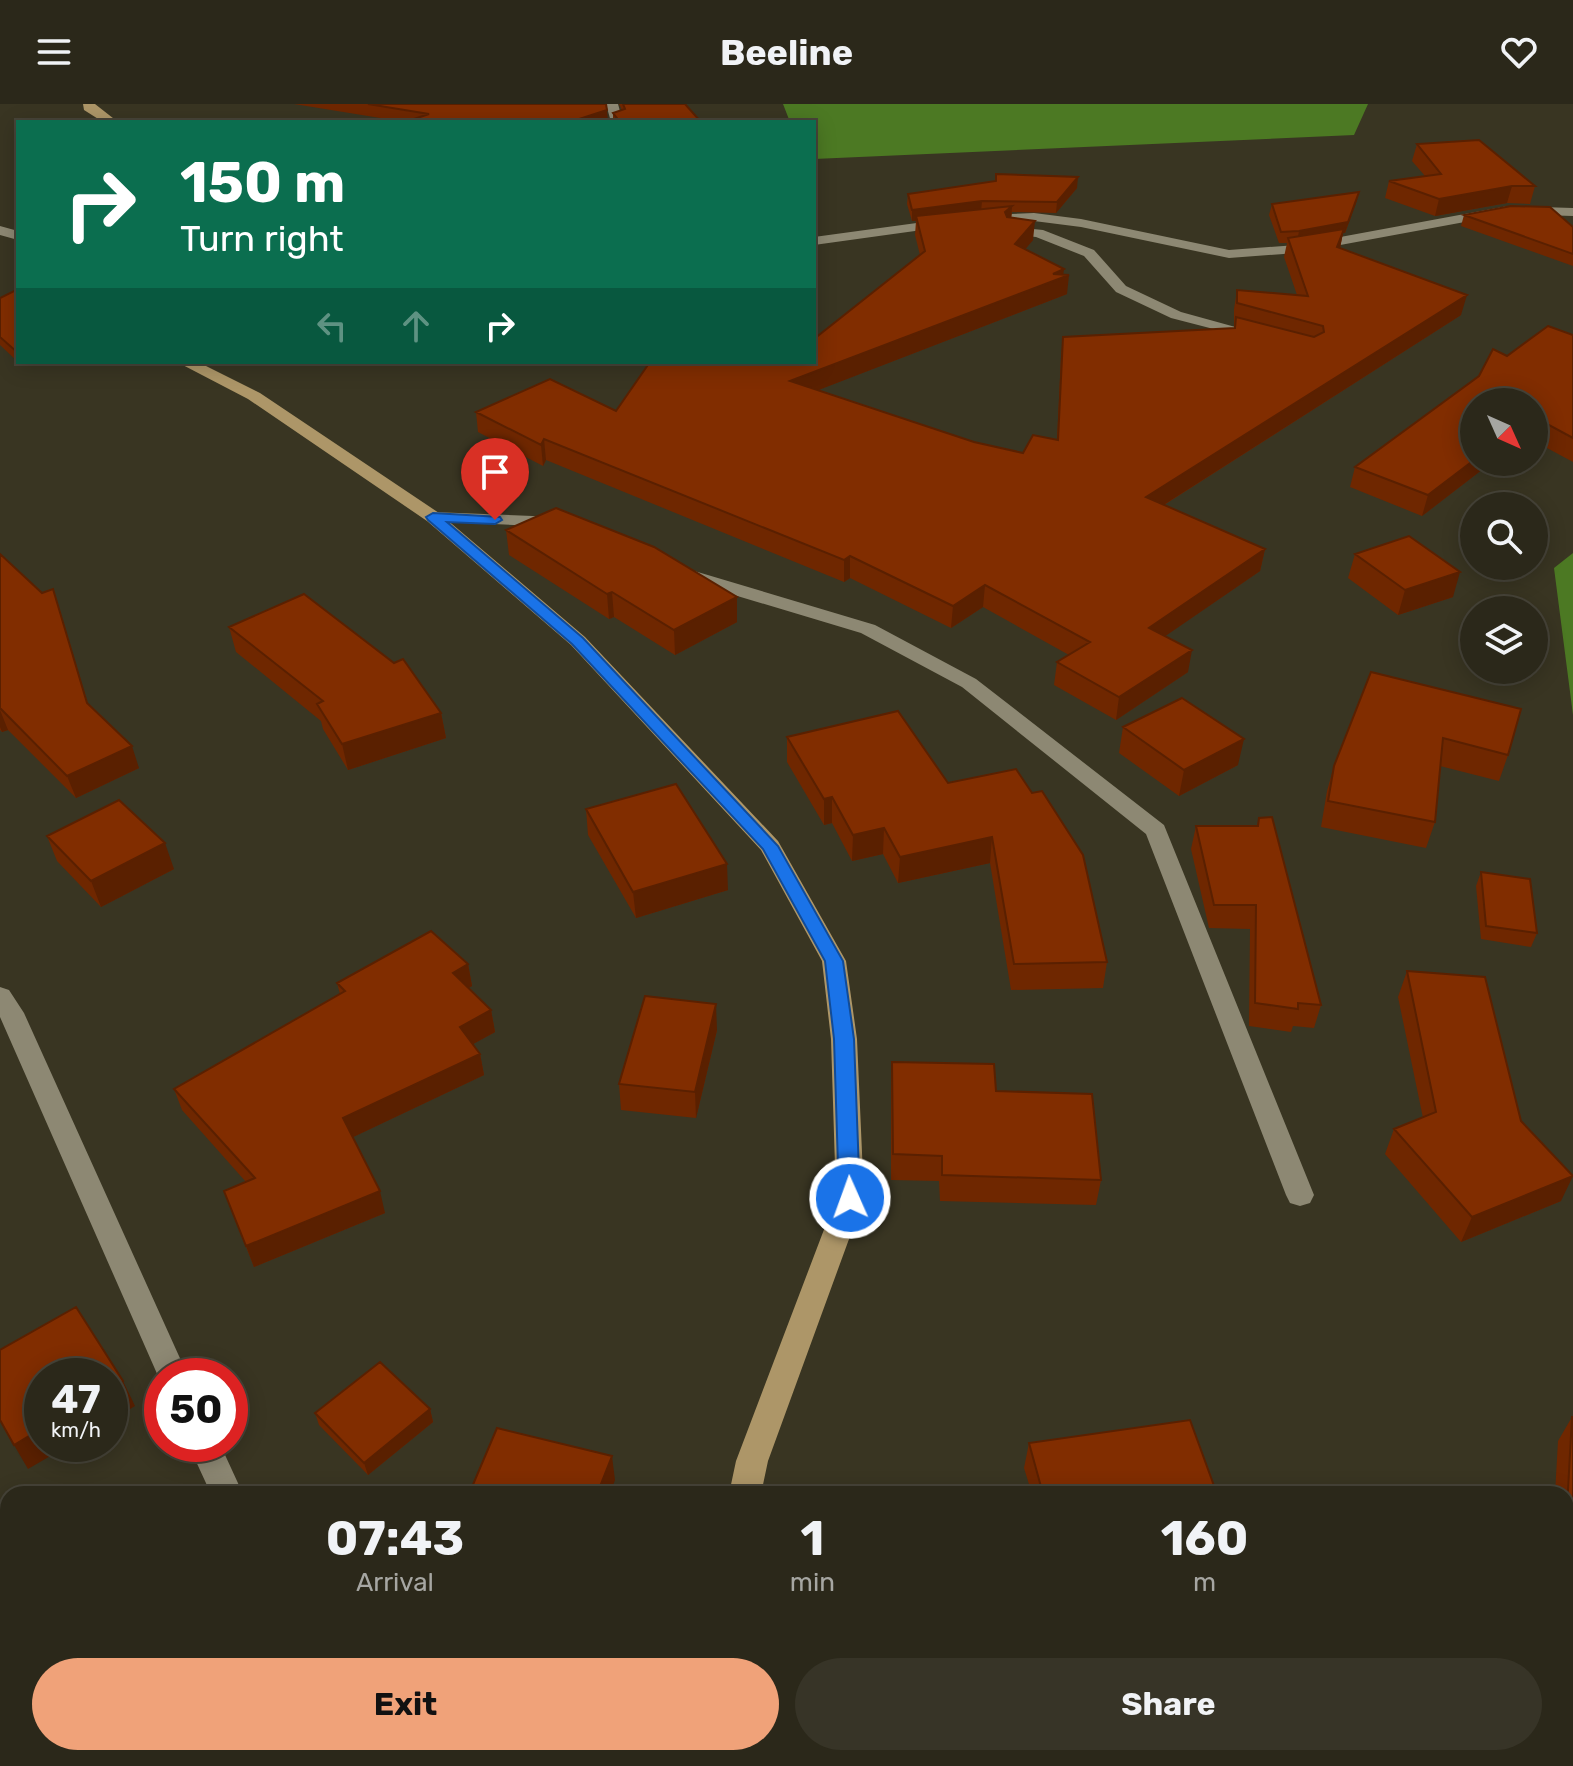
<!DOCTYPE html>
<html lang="en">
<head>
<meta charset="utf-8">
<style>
  body { margin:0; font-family:Rubik,sans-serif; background:#373427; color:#f1f3f6; height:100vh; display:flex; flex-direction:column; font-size:30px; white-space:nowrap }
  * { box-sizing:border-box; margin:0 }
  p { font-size:26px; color:#a6a6a2 }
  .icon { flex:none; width:44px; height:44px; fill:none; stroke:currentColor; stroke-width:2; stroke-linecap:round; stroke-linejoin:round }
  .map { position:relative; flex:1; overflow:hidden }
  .sheet { position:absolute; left:0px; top:1382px; width:1574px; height:280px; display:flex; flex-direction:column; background:#2b281a; border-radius:24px 24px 0 0; box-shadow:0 4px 20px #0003,0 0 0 2px #474439 }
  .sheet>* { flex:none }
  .banner { position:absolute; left:16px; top:16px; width:800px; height:244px; border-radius:0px; box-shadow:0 4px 20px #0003,0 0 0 2px #474439; background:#0b6e4f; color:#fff; overflow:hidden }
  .needle { width:52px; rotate:135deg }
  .tools { position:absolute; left:1460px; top:284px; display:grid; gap:16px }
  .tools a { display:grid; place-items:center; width:88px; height:88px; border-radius:50%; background:#2b281a; box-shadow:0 4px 20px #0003,0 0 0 2px #474439; font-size:40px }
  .speed { position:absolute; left:24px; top:1254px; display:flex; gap:16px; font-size:40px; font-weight:700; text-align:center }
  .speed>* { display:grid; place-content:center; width:104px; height:104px; border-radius:50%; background:#2b281a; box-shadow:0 4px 20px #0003,0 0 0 2px #474439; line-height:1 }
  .speed small { font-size:20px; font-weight:400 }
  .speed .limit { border:12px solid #d22; background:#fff; color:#111 }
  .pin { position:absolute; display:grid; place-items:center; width:68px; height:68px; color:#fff; margin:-82px -34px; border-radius:50% 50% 50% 0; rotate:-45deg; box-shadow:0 0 8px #0007 }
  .pin .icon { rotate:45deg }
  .me { position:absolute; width:88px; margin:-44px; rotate:358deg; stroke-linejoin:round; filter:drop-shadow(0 0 6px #0008) }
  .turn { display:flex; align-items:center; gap:28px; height:168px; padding:0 32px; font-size:36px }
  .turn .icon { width:104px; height:104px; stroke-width:2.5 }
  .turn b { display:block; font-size:56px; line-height:68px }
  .lanes { display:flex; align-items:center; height:76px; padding:0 32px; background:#0003; justify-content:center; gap:40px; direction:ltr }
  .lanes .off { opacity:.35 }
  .eta { display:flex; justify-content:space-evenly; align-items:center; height:136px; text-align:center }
  .eta b { font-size:48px; font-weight:700; line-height:56px }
  .button { display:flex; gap:16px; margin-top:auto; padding:16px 32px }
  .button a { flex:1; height:92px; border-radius:48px; background:#f0a279; color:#111; font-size:32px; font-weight:700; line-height:92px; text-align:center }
  .button a+a { background:#373427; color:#f1f3f6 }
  header { display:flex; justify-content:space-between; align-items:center; height:104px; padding:0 32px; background:#2b281a; font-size:36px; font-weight:700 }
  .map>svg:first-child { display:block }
  .forest { fill:#4c7923 }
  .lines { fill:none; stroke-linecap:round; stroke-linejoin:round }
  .minor { fill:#8d8873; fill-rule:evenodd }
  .major { fill:#ad9668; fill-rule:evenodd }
  .wall { fill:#6f2700 }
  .shaded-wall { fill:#5a2000 }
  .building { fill:#812d00; stroke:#5a2000; stroke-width:2 }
  .route { fill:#1a73e8; stroke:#114b97; stroke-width:2 }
</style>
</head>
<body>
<header><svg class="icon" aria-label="menu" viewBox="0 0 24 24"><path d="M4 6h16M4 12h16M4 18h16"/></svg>Beeline<svg class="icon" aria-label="heart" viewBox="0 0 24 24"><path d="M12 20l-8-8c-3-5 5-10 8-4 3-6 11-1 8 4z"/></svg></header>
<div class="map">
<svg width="1573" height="1662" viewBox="0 0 1573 1662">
  <rect width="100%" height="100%" fill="#393522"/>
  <path class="forest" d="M783 0H1368L1354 31 814 55V18H790Z
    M1573 449V611L1554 464Z"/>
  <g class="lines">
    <path class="minor" d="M606 0H618L623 18H611Z
      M1508 102 1573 104V112L1508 110 1297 149 1229 154 1081 123 1034 117 983 119 976 115 983 111 1034 109 1081 115 1229 146 1297 141Z
      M946 115 953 119 951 122 814 141V133Z
      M0 122 18 127V136L0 131Z
      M1013 123 1043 126 1094 146 1126 182 1181 208 1268 232 1260 237 1171 214 1116 188 1084 152 1036 133 1008 130 1006 127Z
      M433 408 557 413 566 418 557 423 427 417V409Z
      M691 466 875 521 976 575 1164 721 1314 1091 1310 1099 1300 1102 1290 1099 1286 1091 1146 730 962 583 861 529 684 476V468Z
      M0 883 9 886 24 909 188 1272H162V1281L0 913Z
      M188 1340H220L243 1390H211Z
      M344 1654H382L386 1662H348Z"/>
    <path class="major" d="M83 0H95L118 18H103L84 6Z
      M177 258H198L260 289 439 409 585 533 778 737 846 857 857 935 864 1094 768 1357 761 1390H729L736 1357 836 1094 831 935 822 857 761 746 571 541 427 417 248 295Z
      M673 1654H709L708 1662H672Z"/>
  </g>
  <path class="wall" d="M294 0H606L405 18Z
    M619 0H685L701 18H613V9L622 6Z
    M1417 40 1535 82 1530 100 1507 99 1435 112 1385 94 1389 77 1425 72 1412 57Z
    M1077 84 1056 109 1012 108 1011 113 1033 136 1025 145 1064 171 1067 190 818 286 974 338 1023 349 1057 336 1061 253 1063 233 1234 224V205L1237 186 1297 191 1284 153 1287 139H1279L1269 111 1272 100 1359 88 1356 99 1345 129H1343L1340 144 1461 211 1164 401 1265 445 1260 467 1165 532 1188 568 1116 616 1054 581 1057 558 1069 551 983 503 951 524 850 474 844 478 546 356 543 362 478 328 476 308 616 307 814 258 920 151 915 131 916 117H912L907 100 908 90Z
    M1464 111 1573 123V162L1461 122Z
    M18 185V258L0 241V194Z
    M1573 231V358L1534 337V298L1474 358H1492L1422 412 1350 383 1355 363 1507 252Z
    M506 426 737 493V518L675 551 614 513 609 515 509 451Z
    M0 450 42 489 53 485 88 600 139 664 76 694 8 626 2 628 0 626Z
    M1355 450 1453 493 1398 511 1348 474Z
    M229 523 441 609 446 634 348 666 323 625 321 617 236 548Z
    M1371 568 1508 651 1499 677 1440 662 1435 718 1426 744 1321 723 1327 687 1334 662Z
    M1123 623 1238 661 1179 692 1119 649Z
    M787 633 948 679 1107 858 1103 884 1011 886 990 759 898 779 883 750 852 757 832 719 824 721 787 658Z
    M586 705 728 786 636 814 588 731Z
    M1259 714 1321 901 1314 924 1293 922 1291 928 1249 922 1250 825 1209 824 1191 745 1196 722H1257Z
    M47 732 174 765 101 803 57 757Z
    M1481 768 1537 829 1531 843 1481 835 1476 782Z
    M468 860 472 882 468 884 491 906 495 928 473 940 480 950 484 971 353 1033 385 1109 254 1163 224 1087 246 1078 182 1006 174 985 340 890 337 879Z
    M1407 867 1521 1017 1561 1097 1461 1138 1385 1050 1394 1025 1423 1014 1398 893Z
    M717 926 696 1014 621 1006 619 980Z
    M892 958 996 987 1101 1076 1096 1101 940 1097 939 1077 891 1076V984Z
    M430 1305 433 1318 368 1371 319 1321 315 1309Z
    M1572 1313H1573V1454L1566 1452V1390H1555L1558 1337Z
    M1029 1339 1217 1390H1032L1024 1364Z
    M1379 1654H1550L1551 1662H1380Z"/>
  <path class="shaded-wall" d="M607 6 608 18H570Z
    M816 66V84L814 101V84Z
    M1078 73 1077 84 1056 109 1057 98Z
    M1512 82 1507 99 1435 112 1439 95Z
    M1359 88 1356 99 1345 129H1343L1340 144 1297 138 1299 127Z
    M982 97 981 108 916 112V117H912V106Z
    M1012 102 1011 121 1005 108Z
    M1035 117 1033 136 1013 160 1015 140Z
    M1064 165 1063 173 1069 171 1067 190 790 297V277Z
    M1467 191 1461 211 1143 414 1146 393Z
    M544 335 546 356 543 362 541 341Z
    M1474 356V358H1492L1422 412 1428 391Z
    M1265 445 1260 467 1145 546 1149 524Z
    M850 452V474L844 478V456Z
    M1460 468 1453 493 1398 511 1405 486Z
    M985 481 983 503 951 524 953 502Z
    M612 488 614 513 609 515 607 490Z
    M737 493V518L675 551 674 526Z
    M1192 546 1188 568 1116 616 1119 593Z
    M0 606 8 626 2 628 0 623Z
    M441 609 446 634 348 666 342 640Z
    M1244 635 1238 661 1179 692 1184 666Z
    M132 642 139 664 76 694 67 672Z
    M832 693V719L824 721V695Z
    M884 724 883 750 852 757 853 731Z
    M992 733 990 759 898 779 900 753Z
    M165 739 174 765 101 803 91 777Z
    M727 760 728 786 636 814 633 788Z
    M468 860 472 882 457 891 453 869Z
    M716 900 717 926 696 1014 695 988Z
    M491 906 495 928 464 945 460 923Z
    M480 950 484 971 349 1035 343 1014Z
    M1573 1072 1561 1097 1461 1138 1472 1113Z
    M380 1087 385 1109 254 1163 246 1142Z
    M123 1277 135 1302 110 1317V1285Z
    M430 1305 433 1318 368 1371 364 1359Z
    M42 1324V1340H71L28 1365 14 1341Z
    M612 1352 615 1376 610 1390H597Z
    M8 1604V1638L0 1643V1610Z
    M215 1654H220L223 1662H217Z"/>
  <path class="building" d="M368 0H606L607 6 570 18H405L429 10Z
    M623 0H685L701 18H620L613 9 625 5Z
    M1479 36 1535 82H1512L1439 95 1389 77 1441 70 1417 40Z
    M996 70 1078 73 1057 98 982 97 912 106 908 90 996 77Z
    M1359 88 1348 118 1299 127 1281 128 1272 100Z
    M1012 102 1005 108 1007 113 1035 117 1015 140 1064 165 1053 170 1069 171 790 277 974 338 1023 349 1033 331 1058 336 1063 233 1235 224 1236 213 1314 233 1324 228 1323 222 1237 199V186L1308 192 1288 134 1344 125 1337 143 1467 191 1146 393 1265 445 1149 524 1192 546 1119 593 1057 558 1090 538 985 481 953 502 850 452 844 456 544 335 541 341 476 308 550 275 616 307 650 258H814V235L925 147 916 112Z
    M1511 102 1550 103 1573 123V150L1464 111Z
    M18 185V249L0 233V194Z
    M1548 222 1573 231V334L1534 313V298H1474V356L1428 391 1355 363 1479 272 1493 245 1507 252Z
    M556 404 654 443 737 493 674 526 612 488 607 490 506 426Z
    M1409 432 1460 468 1405 486 1355 450Z
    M0 450 42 489 53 485 87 599 132 642 67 672 0 604Z
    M304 490 394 559 403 555 441 609 342 640 317 600 323 597 229 523Z
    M1371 568 1521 605 1508 651 1443 634 1435 718 1328 697 1334 662Z
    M1182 594 1244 635 1184 666 1123 623Z
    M898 607 948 679 1016 665 1032 689 1042 687 1083 751 1107 858 1014 860 992 733 900 753 884 724 853 731 832 693 824 695 787 633Z
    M676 680 727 760 633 788 586 705Z
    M119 696 165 739 91 777 47 732Z
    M1272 713 1321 901 1298 899V905L1255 899 1256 801H1214L1196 722H1258L1259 714Z
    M1481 768 1530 775 1537 829 1486 822Z
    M431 827 468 860 453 869 491 906 460 923 480 950 343 1014 380 1087 246 1142 224 1087 255 1074 174 985 345 887 337 879Z
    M1407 867 1485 873 1521 1017 1573 1072 1472 1113 1394 1025 1436 1008Z
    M645 892 716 900 695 988 619 980Z
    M892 958 994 960 996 987 1092 990 1101 1076 942 1071V1052L893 1050Z
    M76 1203 123 1277 110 1285V1272H42V1324L14 1341 0 1316V1246Z
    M380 1258 430 1305 364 1359 315 1309Z
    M1572 1313H1573V1425L1566 1423Z
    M1190 1316 1217 1390H1043L1029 1339Z
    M497 1324 612 1352 597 1390H469Z
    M8 1523V1604L0 1610V1528Z
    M56 1654H215L217 1662H58Z
    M1395 1654H1550L1551 1662H1396Z"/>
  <path class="route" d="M433 409 500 413 502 416 495 420 447 418 583 534 778 742 843 857 854 935 860 1094 857 1100 850 1102 839 1094 834 935 825 857 763 745 572 540 428 416 426 413Z"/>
</svg>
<div class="tools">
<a><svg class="needle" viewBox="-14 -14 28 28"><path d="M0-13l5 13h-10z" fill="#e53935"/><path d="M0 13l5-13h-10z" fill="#a6a6a2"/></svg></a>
<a><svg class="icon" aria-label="search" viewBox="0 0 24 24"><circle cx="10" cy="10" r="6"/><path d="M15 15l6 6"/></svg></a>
<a><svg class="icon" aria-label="layers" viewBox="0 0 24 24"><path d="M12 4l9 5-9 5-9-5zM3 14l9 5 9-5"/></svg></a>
</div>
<div class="speed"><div>47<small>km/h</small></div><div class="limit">50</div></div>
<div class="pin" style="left:495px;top:416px;background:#d93025"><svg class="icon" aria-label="arrive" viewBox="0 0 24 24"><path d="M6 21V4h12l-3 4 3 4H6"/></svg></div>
<svg class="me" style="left:850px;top:1094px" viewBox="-20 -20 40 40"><circle r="17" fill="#1a73e8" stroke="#fff" stroke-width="3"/><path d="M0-11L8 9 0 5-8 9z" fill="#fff"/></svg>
<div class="banner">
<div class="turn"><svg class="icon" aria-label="right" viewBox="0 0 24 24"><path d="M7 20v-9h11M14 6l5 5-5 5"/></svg><div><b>150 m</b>Turn right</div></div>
<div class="lanes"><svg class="icon off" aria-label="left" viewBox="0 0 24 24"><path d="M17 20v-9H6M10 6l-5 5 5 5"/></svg><svg class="icon off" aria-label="ahead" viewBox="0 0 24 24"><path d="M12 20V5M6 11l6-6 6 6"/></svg><svg class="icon" aria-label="right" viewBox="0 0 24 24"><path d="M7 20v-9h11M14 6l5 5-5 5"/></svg></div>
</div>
<section class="sheet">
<div class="eta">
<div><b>07:43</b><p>Arrival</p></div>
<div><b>1</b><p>min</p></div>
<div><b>160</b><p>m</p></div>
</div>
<div class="button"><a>Exit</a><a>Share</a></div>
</section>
</div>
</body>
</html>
